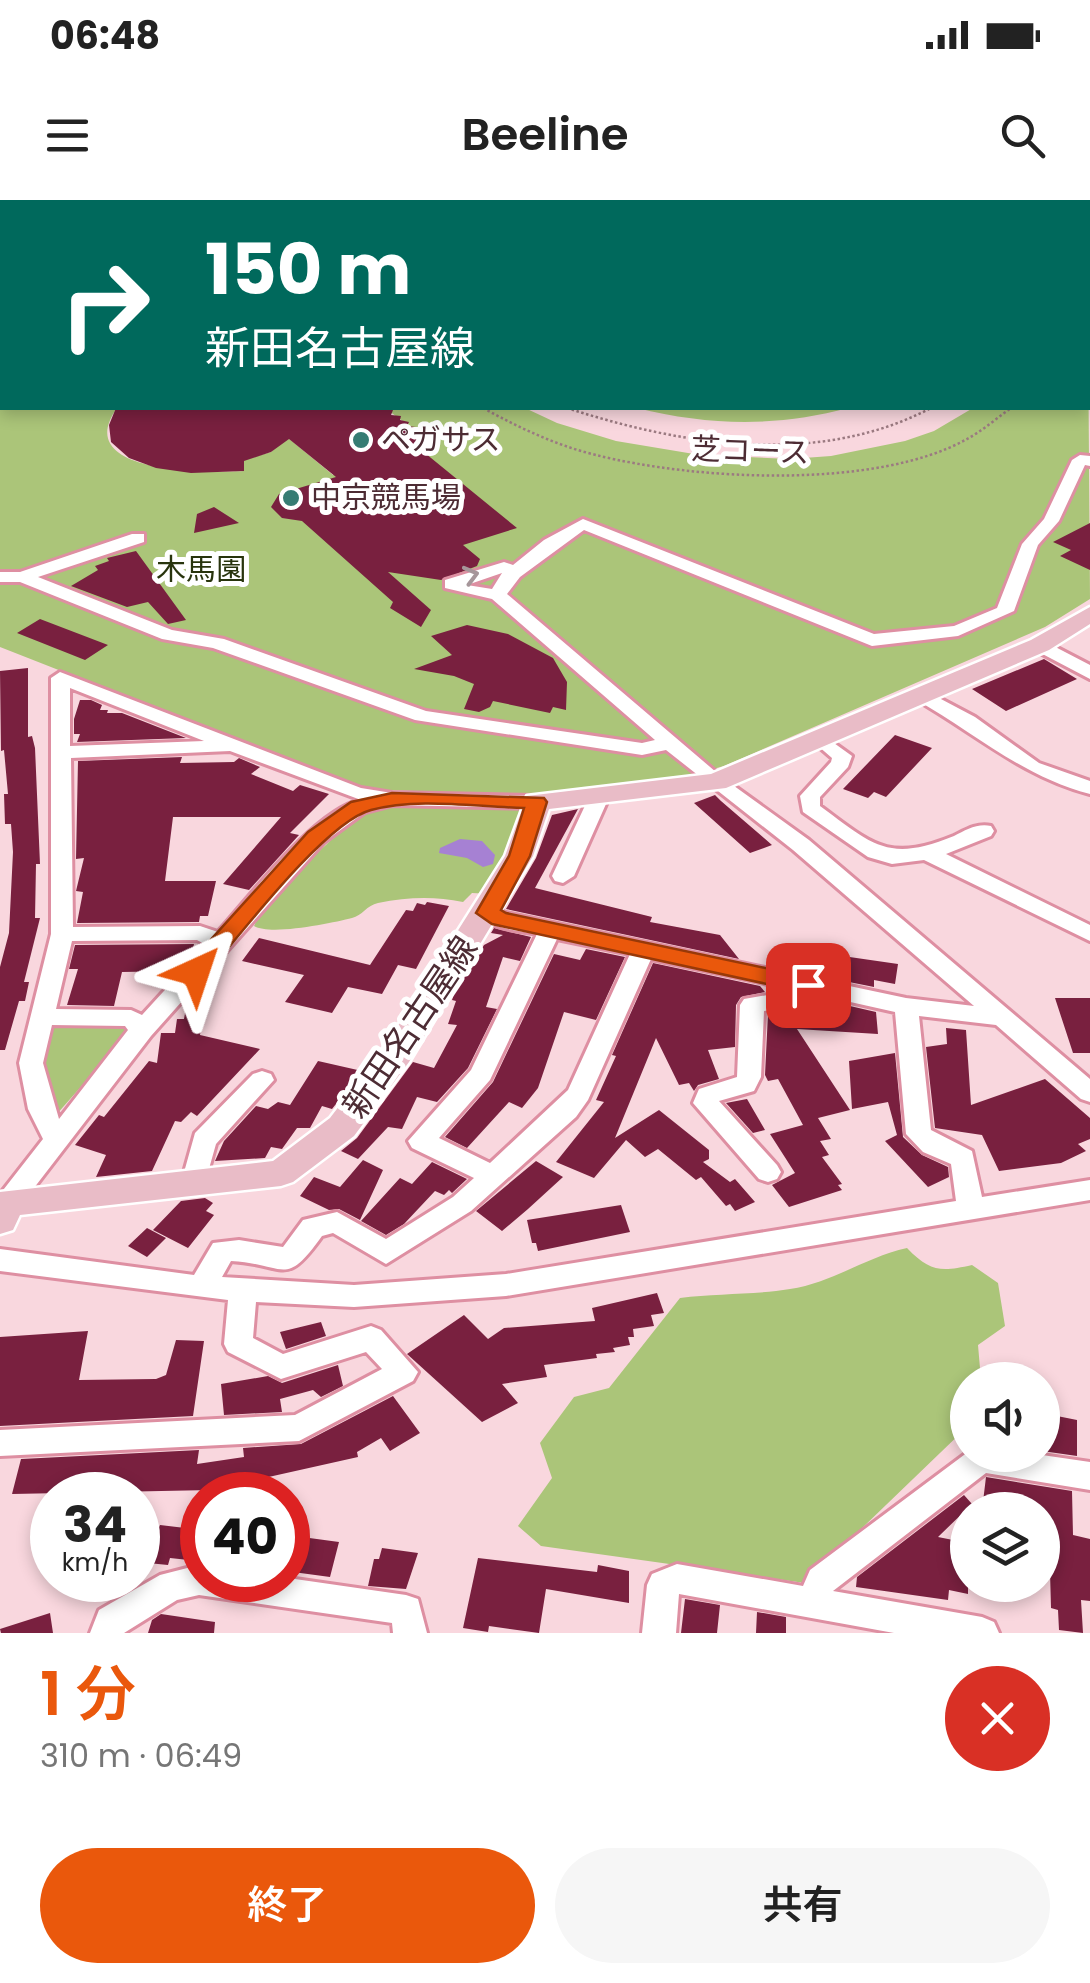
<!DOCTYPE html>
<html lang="ja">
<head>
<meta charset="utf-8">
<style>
  body { margin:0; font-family:Poppins,"Noto Sans JP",sans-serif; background:#f6f6f6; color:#222; height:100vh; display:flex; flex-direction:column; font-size:38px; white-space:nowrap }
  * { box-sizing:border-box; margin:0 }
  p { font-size:32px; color:#767676 }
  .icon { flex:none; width:55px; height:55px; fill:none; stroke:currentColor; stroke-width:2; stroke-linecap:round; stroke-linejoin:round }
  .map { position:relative; height:1433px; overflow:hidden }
  .panel { display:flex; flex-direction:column; background:#fff; flex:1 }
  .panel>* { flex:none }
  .hud { position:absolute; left:0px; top:0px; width:1090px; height:210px; box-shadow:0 5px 15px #0003; background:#00695c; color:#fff; overflow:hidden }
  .tools { position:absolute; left:950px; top:1162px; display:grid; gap:20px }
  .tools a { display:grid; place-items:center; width:110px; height:110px; border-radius:50%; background:#fff; box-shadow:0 5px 15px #0003; font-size:50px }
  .speed { position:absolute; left:30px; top:1272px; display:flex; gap:20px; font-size:50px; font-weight:700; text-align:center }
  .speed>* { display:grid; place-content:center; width:130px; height:130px; border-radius:50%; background:#fff; box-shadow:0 5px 15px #0003; line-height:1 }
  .speed small { font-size:25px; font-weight:400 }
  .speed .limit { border:15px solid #d22; background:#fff; color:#111 }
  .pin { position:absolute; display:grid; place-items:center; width:85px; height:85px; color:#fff; margin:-42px; border-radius:20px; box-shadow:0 5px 15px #0006 }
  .me { position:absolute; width:110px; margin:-55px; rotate:42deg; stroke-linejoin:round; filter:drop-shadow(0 0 8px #0008) }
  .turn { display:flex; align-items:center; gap:35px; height:210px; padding:0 40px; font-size:45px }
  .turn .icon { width:130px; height:130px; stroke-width:2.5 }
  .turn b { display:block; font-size:70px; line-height:85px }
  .round { display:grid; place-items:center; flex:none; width:105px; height:105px; border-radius:52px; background:#f6f6f6 }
  .head { display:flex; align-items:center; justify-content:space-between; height:170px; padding:0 40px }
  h1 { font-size:60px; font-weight:600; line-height:75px; color:#ea580c }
  .action { display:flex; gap:20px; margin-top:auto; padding:20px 40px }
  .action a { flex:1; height:115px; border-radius:60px; background:#ea580c; color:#fff; font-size:40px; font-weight:600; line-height:115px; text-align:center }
  .action a+a { background:#f6f6f6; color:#222 }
  .status { display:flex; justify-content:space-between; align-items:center; height:70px; padding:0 50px; background:#fff; direction:ltr }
  .status svg { height:28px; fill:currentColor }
  header { display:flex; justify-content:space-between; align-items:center; height:130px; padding:0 40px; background:#fff; font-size:45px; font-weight:600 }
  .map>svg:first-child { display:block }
  .green { fill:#abc579 }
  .water { fill:#a681d3 }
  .building { fill:#79203f }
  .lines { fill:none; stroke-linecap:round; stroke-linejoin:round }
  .minor-casing { stroke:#de8fa2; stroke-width:6 }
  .major-casing { stroke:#fff; stroke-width:5 }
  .path { stroke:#9b7a81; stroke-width:2.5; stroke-dasharray:2.5 2.5; stroke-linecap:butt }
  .minor { fill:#fff; fill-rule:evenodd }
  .major { fill:#e9bcc7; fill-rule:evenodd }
  .oneway { stroke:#a6969a }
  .route { fill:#ea580c; stroke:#983908; stroke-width:2.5 }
  .poi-dot { fill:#367c73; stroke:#fff; stroke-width:4 }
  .labels { text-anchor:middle; stroke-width:10; stroke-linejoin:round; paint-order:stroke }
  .far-poi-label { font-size:30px; fill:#4d2c34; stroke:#fff; text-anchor:start }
  .far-street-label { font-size:30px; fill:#4d2c34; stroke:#fff }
  .far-park-label { font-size:30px; fill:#28340d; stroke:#fff }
  .street-label { font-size:35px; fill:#4d2c34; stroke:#fff }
</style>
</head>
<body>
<div class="status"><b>06:48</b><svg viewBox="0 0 49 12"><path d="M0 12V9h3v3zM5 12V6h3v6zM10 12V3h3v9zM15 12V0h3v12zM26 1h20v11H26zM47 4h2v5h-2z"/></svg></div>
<header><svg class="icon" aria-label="menu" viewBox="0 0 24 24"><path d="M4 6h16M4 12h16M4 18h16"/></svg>Beeline<svg class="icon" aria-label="search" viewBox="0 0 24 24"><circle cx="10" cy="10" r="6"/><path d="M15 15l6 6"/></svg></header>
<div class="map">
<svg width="1090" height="1433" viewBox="0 0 1090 1433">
  <rect width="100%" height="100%" fill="#f9d7de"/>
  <path class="green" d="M0 0 216 2H2V208H117C69 275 212 273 243 271L244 260 271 252 287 237 333 275 435 245 385 208H525L557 223 616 241 700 255 790 259 831 256 905 241 934 231 973 208H1088V124L1090 399 1045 427 724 566 674 580 541 596 362 589 0 447Z
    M637 208H848C778 227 709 226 637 208Z
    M412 603 519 607 527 613 491 694 472 693 463 702C434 696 408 697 378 703 367 705 362 716 352 718 332 723 271 736 254 726 267 701 334 633 359 618 375 608 393 606 412 603Z
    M52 824H125L131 830 56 915 45 862Z
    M907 1048C930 1072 941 1072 972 1065L998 1083 1005 1126 978 1145 981 1180H968L967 1227 805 1383 541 1346 518 1326 552 1278 540 1243 574 1197 609 1188 680 1098C716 1093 754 1095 790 1089 832 1083 866 1057 907 1048Z"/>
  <path class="water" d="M460 639 482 641 495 655 493 664 483 667 467 658 439 653 440 648Z"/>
  <path class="building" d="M116 208 393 210 391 215 401 216 400 220 409 222 407 226 416 227 415 232 424 233 420 249 517 328 463 345 480 359 477 366 441 380 388 372 431 410 421 427 390 408 393 402 302 321 282 318 271 307 279 294 336 277 289 239 271 252 244 261V271L191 273 156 268 129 258 111 242 109 225Z
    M214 307 239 323 194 333 197 314Z
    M1090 323V370L1060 356 1071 350 1053 342Z
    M136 351 186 420 168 424 148 402 127 407 71 386 98 370 95 366 109 361 107 358Z
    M40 419 108 445 85 460 17 433Z
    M467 425 508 434 553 458 567 482 566 510 553 507 550 513 493 501 490 507 479 512 464 509 474 484 454 476 414 469 452 455 431 436Z
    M1044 459 1077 479 1006 511 972 489Z
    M28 468V537L32 536 35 548 40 664H36L35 718H40L24 782H29L25 801H19L5 850H0V767L9 733 13 652 11 624H5L4 594H8L4 550 1 551 0 471Z
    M80 500H91L102 505 100 510H108L107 513H122L186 538 77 542 80 534H74V519Z
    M895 535 932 548 886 597 874 592 868 598 843 589Z
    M182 557 180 563 234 562 239 558 260 567 251 574 293 591 300 585 329 594 290 633 299 635 249 690 223 684 281 617H173L165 681H216L208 716H200L199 722 77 723 83 692 76 691 84 658 76 659 78 561Z
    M715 595 721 601 772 645 750 653 694 603Z
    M578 609 535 688 652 717 650 722 720 735 739 759 506 709 536 658 552 615Z
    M427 702 449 706 416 769 398 765 382 794 348 787 332 813 285 802 304 775 242 761 259 738 370 765 406 710 413 711 417 703 425 705Z
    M494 728 531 737 520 761 503 757 486 807 497 809 468 868 437 902 417 897 402 929 388 927 358 959 341 951 357 938 413 862 434 868 457 825 448 824 456 801 452 800 454 794 484 745 503 735 491 733Z
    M194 744 191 756 177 771 122 772 114 806 67 805 78 769H69L75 745Z
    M586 749 625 757 596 820 564 812 538 888 522 908 509 902 467 948 445 937 493 882 554 754 580 760Z
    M808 751 898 764 895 784 874 780V787L804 773Z
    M653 763 760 786 765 792 741 797 736 805 735 847 708 850 719 879 698 885 694 891 689 883 679 885 656 838 615 938 659 910 709 950V959L703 962 730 982 735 979 755 1002 735 1011 730 1004 726 1006 701 977 696 980 658 949 645 957 626 940 594 978 556 962 604 902 596 900 616 856 612 855Z
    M1055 798H1090V853H1073Z
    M837 803 876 812 878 834 797 829 850 910 818 918 831 939 820 941 829 955 822 957 842 984 838 985 842 990 789 1007 772 985 795 973 770 934 803 925 778 879 768 881 765 875 768 814 781 812 786 819 788 812Z
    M204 807 200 835 260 849 197 916 191 912 181 922 175 921 152 971 96 977 106 955 75 945 99 915 104 917 149 861 157 863 161 833H175L177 819H184L186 808Z
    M946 828 966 830 971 905 1045 879 1090 918V939L1078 944 1086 951 1061 963 999 971 982 935 935 928 926 847 947 844Z
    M895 853 903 937 922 955 948 967 949 977 928 987 885 941 897 935 888 902 852 909 849 861Z
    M318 861 362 871 332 909 322 906 310 928H297L282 949 271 947 265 958 215 961 224 941 256 906 268 909 278 902 290 905Z
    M747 899 765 930 753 933 726 903Z
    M363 960 383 970 360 1020 339 1009 329 1010 300 996 314 977 340 987Z
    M536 961 563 977 528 1009 502 1031 476 1011Z
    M432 962 467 979 452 993 449 990 444 995 435 991 404 1024 386 1035 361 1021 400 978 412 984Z
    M205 998 213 1003 206 1011 214 1015 188 1048 153 1030 181 1001Z
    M621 1005 630 1032 538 1051 536 1043H532L527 1020Z
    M147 1028 166 1038 147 1057 128 1046Z
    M657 1093 664 1113 651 1115 654 1126 633 1129 634 1137H628L630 1145 613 1148 615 1152 596 1154 597 1158 544 1165 547 1177 502 1184 518 1203 482 1222 407 1154 464 1115 488 1139 504 1128 595 1121 592 1108Z
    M321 1122 326 1136 286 1149 280 1132Z
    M88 1131 79 1180 156 1179 166 1175 176 1140 204 1141 193 1216 0 1226V1137Z
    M338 1165 343 1186 321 1197 313 1190 280 1199 282 1212 224 1215 221 1184 268 1176 282 1183Z
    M393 1196 420 1233 390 1251 381 1238 357 1252 358 1257 211 1290 12 1294 21 1259 199 1250 197 1264 244 1257 243 1248 301 1244Z
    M1042 1213 1077 1220V1256L1042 1251Z
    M986 1277 1072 1291 1073 1335 1090 1339V1401L1081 1400 1083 1433 1059 1430 1058 1410 1051 1408 1050 1371 1042 1369V1310H982Z
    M964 1295 972 1304 938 1337 968 1343V1394L949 1390 948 1400 856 1387 857 1377Z
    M160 1325 202 1330 198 1361 170 1358 168 1365 138 1362V1327L158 1330Z
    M302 1337 339 1342 330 1377 293 1372Z
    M382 1348 418 1353 406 1389 368 1386 374 1359H379Z
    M478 1358 597 1372 598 1365 629 1371V1403L546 1389 539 1433 489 1426 488 1432 463 1428Z
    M685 1399 720 1405 717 1433H681Z
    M757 1412 786 1417V1433H756Z
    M50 1413 53 1433H1L0 1429Z
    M161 1414 215 1422 214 1433H148L152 1420Z"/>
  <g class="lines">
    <defs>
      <path id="minor" d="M118 0H131L132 2H120Z
        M849 0H865L866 2H851Z
        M875 0H891L892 2H877Z
        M1057 0H1072L1073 2H1059Z
        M2 19V38L0 39V20Z
        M1090 56V64L1088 65V57Z
        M1088 116H1090V126L1088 125Z
        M1080 255 1090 256V266L1085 265 1059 321 1038 345 1014 411 958 436 872 446 584 330 520 377 507 394 723 578 809 640 1090 879V902L1081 899 996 825 919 816 931 930 972 951 982 997 1090 980V1000L506 1096 354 1107 256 1102 253 1138 283 1154 371 1126 381 1130 418 1172 413 1181 299 1241 0 1256V1230L295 1215 382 1169 366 1152 281 1179 228 1152 224 1144 228 1100 0 1071V1049L194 1075 213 1043 239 1040 283 1047 303 1020 337 1012 386 1039 453 997 474 978 412 948 408 941 471 870 537 734C516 730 491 729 477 713L480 708 488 706 506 713 906 798 974 806 793 650 666 550 642 555 415 520 213 448 162 439 20 382H0V372H20L132 334H144V342L38 377 172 430 224 439 426 511 642 543 655 540 492 399 445 388V380L504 362 513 365 544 340 583 319 874 434 954 426 997 408 1022 344 1044 319 1072 260ZM502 373 492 389 467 385ZM557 739 630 754 568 890 490 963 439 938 490 880ZM651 759 797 790 744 799 740 805 737 877 699 889 693 903 759 979 768 982 777 979 781 972 777 965 719 901 754 891 761 877 764 811 837 799 895 812 906 934 923 952 951 964 956 1001 506 1074 354 1085 222 1077 231 1061C287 1064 284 1089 322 1036L333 1033 386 1064 471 1011 576 917 588 900Z
        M1040 439 1090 465V479L1033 449V441Z
        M60 472 361 588 392 593 537 596 547 602 537 608 392 605 365 612 324 642 151 836 17 1010 0 1011V994L43 939 28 909 19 863 51 734V478ZM70 488 204 541 70 546ZM230 551 361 600C314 611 251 696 218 732L200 726 73 727 71 558ZM197 740 206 745 142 815 131 810 56 809 72 741ZM52 825 125 826 128 830 59 919 43 863Z
        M922 489 975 517 1039 563 1090 581V594C1023 577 975 533 915 499V491Z
        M820 533 852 556 848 567 820 597V606C873 645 888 663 954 636 966 630 977 623 991 626L994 631 991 636 946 654 1090 725V741L924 660 892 664 868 657 803 612 800 596 831 562 832 558 810 539Z
        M600 589 610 595 574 676 563 683 555 681 552 676 590 595Z
        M262 871 271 874 274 880 216 944 203 990 194 993 185 990 181 983 195 933 253 874Z
        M968 1252V1255H1042L1090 1262V1290L986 1273 833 1391 982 1417 994 1422 999 1433H894L679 1394 676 1433H642L647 1385 652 1374 677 1364 803 1386 810 1370Z
        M199 1365H202V1380L288 1378 406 1395 418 1399 427 1433H393L392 1423 199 1395 177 1400 124 1433H90L99 1410 160 1375Z"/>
      <path id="major" d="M1090 407V424L1049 450 726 588 549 609 533 656 409 862 354 936 293 982 281 986 20 1015 13 1030 0 1034V992L273 961 330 918 385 846 505 656 527 596 711 574 1031 440Z"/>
    </defs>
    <use href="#minor" class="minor-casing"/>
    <use href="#major" class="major-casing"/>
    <path class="path" d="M187 0 191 2
      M241 0 245 2
      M742 0 746 2
      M798 0 803 2
      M483 208C520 228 555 245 596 255 695 280 876 290 967 239 982 231 997 218 1011 208
      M567 208C684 246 818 267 931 208"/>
    <use href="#minor" class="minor"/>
    <use href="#major" class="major"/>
  </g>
  <defs><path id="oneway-chevron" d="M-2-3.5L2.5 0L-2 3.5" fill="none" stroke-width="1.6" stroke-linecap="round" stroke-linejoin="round" transform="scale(2.5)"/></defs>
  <use class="oneway" href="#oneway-chevron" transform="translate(471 375) rotate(-15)"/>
  <path class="route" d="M392 593 544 598 547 602 530 656 501 710 506 713 808 777 820 785 808 793 492 724 476 713 509 656 524 608C476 607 418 597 371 610 325 622 238 738 204 777H187L184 772 187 766 308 632 351 602Z"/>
  <g class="poi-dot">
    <circle cx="361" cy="240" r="10"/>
    <circle cx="291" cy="298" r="10"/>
  </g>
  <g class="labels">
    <g class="far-poi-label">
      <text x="381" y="250">ペガサス</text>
      <text x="311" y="308">中京競馬場</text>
    </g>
    <g class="far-street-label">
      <text transform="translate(750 251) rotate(2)" y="10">芝コース</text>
    </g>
    <g class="far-park-label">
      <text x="201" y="380">木馬園</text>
    </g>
    <g class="street-label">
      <text transform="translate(410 827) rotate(-56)" y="12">新田名古屋線</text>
    </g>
  </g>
</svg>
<div class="tools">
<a><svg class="icon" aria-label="sound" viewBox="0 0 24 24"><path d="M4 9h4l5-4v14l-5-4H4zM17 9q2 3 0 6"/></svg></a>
<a><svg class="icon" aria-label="layers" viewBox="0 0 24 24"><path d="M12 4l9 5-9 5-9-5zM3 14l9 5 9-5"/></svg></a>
</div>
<div class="speed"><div>34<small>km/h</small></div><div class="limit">40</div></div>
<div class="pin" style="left:808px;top:785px;background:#d93025"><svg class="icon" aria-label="arrive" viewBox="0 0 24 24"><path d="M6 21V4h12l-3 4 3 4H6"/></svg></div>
<svg class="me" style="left:196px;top:772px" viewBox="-20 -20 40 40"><path d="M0-17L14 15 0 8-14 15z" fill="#ea580c" stroke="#fff" stroke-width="4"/></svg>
<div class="hud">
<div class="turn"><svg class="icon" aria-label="right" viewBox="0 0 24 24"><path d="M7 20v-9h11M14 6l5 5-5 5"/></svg><div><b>150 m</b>新田名古屋線</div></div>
</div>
</div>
<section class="panel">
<div class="head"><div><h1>1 分</h1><p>310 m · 06:49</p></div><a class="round" style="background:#d93025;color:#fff"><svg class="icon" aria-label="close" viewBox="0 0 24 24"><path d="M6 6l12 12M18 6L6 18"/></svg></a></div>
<div class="action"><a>終了</a><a>共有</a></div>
</section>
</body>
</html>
